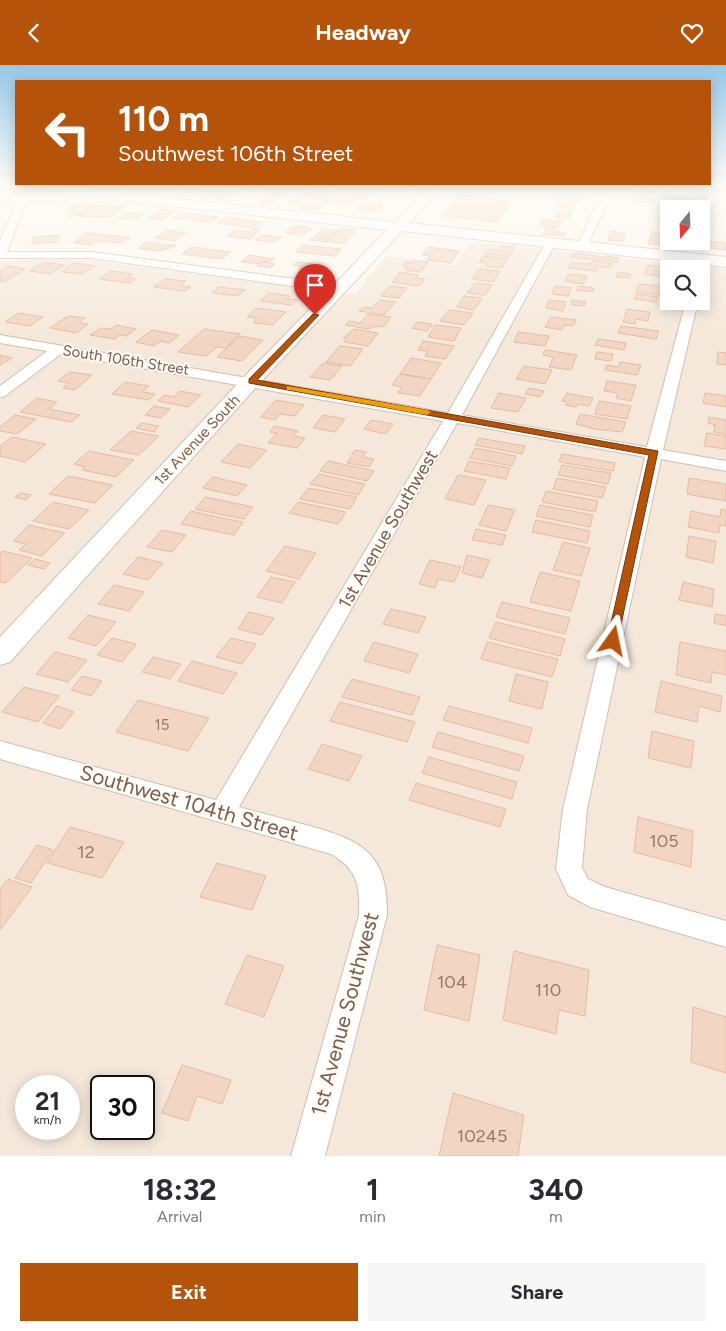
<!DOCTYPE html>
<html lang="en">
<head>
<meta charset="utf-8">
<style>
  body { margin:0; font-family:Figtree,sans-serif; background:#f7f7f7; color:#2b2b33; height:100vh; display:flex; flex-direction:column; font-size:19px; white-space:nowrap }
  * { box-sizing:border-box; margin:0 }
  p { font-size:16px; color:#7c7c81 }
  .icon { flex:none; width:28px; height:28px; fill:none; stroke:currentColor; stroke-width:2; stroke-linecap:round; stroke-linejoin:round }
  .map { position:relative; height:1091px; overflow:hidden }
  .sheet { display:flex; flex-direction:column; background:#fff; flex:1 }
  .sheet>* { flex:none }
  .guide { position:absolute; left:15px; top:15px; width:696px; height:105px; border-radius:0px; box-shadow:0 2px 12px #0003; background:#b45309; color:#fff; overflow:hidden }
  .needle { width:32px; rotate:199deg }
  .controls { position:absolute; left:660px; top:135px; display:grid; gap:10px }
  .controls a { display:grid; place-items:center; width:50px; height:50px; border-radius:0px; background:#fff; box-shadow:0 2px 12px #0003; font-size:25px }
  .speed { position:absolute; left:15px; top:1010px; display:flex; gap:10px; font-size:25px; font-weight:700; text-align:center }
  .speed>* { display:grid; place-content:center; width:65px; height:65px; border-radius:50%; background:#fff; box-shadow:0 2px 12px #0003; line-height:1 }
  .speed small { font-size:12px; font-weight:400 }
  .speed .limit { border:2px solid #111; border-radius:8px; background:#fff; color:#111 }
  .pin { position:absolute; display:grid; place-items:center; width:42px; height:42px; color:#fff; margin:-51px -21px; border-radius:50% 50% 50% 0; rotate:-45deg; box-shadow:0 0 5px #0007 }
  .pin .icon { rotate:45deg }
  .me { position:absolute; width:55px; margin:-28px; rotate:12deg; stroke-linejoin:round; filter:drop-shadow(0 0 4px #0008) }
  .turn { display:flex; align-items:center; gap:18px; height:105px; padding:0 20px; font-size:22px }
  .turn .icon { width:65px; height:65px; stroke-width:2.5 }
  .turn b { display:block; font-size:35px; line-height:42px }
  .eta { display:flex; justify-content:space-evenly; align-items:center; height:85px; text-align:center }
  .eta b { font-size:30px; font-weight:700; line-height:35px }
  .cta { display:flex; gap:10px; margin-top:auto; padding:10px 20px }
  .cta a { flex:1; height:58px; border-radius:0px; background:#b45309; color:#fff; font-size:20px; font-weight:700; line-height:58px; text-align:center }
  .cta a+a { background:#f7f7f7; color:#2b2b33 }
  header { display:flex; justify-content:space-between; align-items:center; height:65px; padding:0 20px; background:#b45309; color:#fff; font-size:22px; font-weight:700 }
  .map>svg:first-child { display:block }
  .residential { fill:#f5e8da; fill-rule:evenodd }
  .building { fill:#f3d5c3; stroke:#e6bba3 }
  .lines { fill:none; stroke-linecap:round; stroke-linejoin:round }
  .street-casing { stroke:#d1beb0; stroke-width:2 }
  .secondary-casing { stroke:#d6c0b0; stroke-width:2 }
  .street { fill:#fff; fill-rule:evenodd }
  .secondary { fill:#fff; fill-rule:evenodd }
  .route { fill:#b45309; stroke:#753606 }
  .slow { fill:#f59e0b }
  .labels { text-anchor:middle; stroke-width:4; stroke-linejoin:round; paint-order:stroke }
  .far-street-label { font-size:15px; fill:#7a5c4d; stroke:#fffaf3 }
  .number-label { font-size:15px; fill:#987a6a }
  .street-label { font-size:18px; fill:#7a5c4d; stroke:#fffaf3 }
  .near-number-label { font-size:18px; fill:#987a6a }
  .near-street-label { font-size:21px; fill:#7a5c4d; stroke:#fffaf3 }
</style>
</head>
<body>
<header><svg class="icon" aria-label="back" viewBox="0 0 24 24"><path d="M15 5l-7 7 7 7"/></svg>Headway<svg class="icon" aria-label="heart" viewBox="0 0 24 24"><path d="M12 20l-8-8c-3-5 5-10 8-4 3-6 11-1 8 4z"/></svg></header>
<div class="map">
<svg width="726" height="1091" viewBox="0 0 726 1091">
  <rect width="100%" height="100%" fill="#fdf6ec"/>
  <path class="residential" d="M471 177 726 204V1091H0V196L74 193 355 230 386 191 455 200ZM669 204H701V236H669ZM26 1021H69V1064H26ZM101 1021H144V1064H101Z"/>
  <path class="building" d="M37 119H74L73 123 35 125Z
    M371 119H414L407 126 375 123Z
    M561 119H591L589 122Z
    M640 119 663 121 664 119 672 120 671 124 655 122 654 124 639 123Z
    M312 125 325 124 331 125 323 131 306 129Z
    M638 125 655 126 653 132 637 130Z
    M695 125 712 127 711 130 695 129Z
    M274 127 285 129 270 140 258 139Z
    M233 128 225 134 202 132 206 130Z
    M306 129 323 131 357 134 351 139 328 137 318 145 299 143 302 140 290 139Z
    M353 130 369 131 365 135 349 133Z
    M459 130 488 133 511 137 497 157 442 151Z
    M558 131 566 132 579 133 577 137 556 135Z
    M635 132 655 134 653 138 634 136Z
    M365 137 384 139 376 146 357 144Z
    M557 138 574 139 572 144 556 140Z
    M77 139 93 140 76 151H68L75 146 67 145Z
    M93 140 125 142 112 152 76 151Z
    M159 144 175 146 163 155 147 154Z
    M557 146 572 147 569 154 554 152Z
    M125 148 143 149 136 155 117 154Z
    M181 148 218 152 211 157 173 153Z
    M225 152 263 157 256 163 217 158Z
    M542 154 562 157 559 162 539 159Z
    M292 161 307 162 312 164 299 170 285 168Z
    M546 162 556 163 555 166 566 168 564 171 543 169Z
    M341 163 357 165 343 179 327 176Z
    M252 164 260 165 250 174 227 171 234 165 249 167Z
    M323 164 338 166 329 174 314 172Z
    M167 165 185 168 174 176 155 173Z
    M611 166 625 168 623 176 608 175Z
    M651 167 667 169 665 180 648 179Z
    M86 168 130 172 123 178 96 176 92 180 74 178Z
    M60 170 58 177 32 179 34 172Z
    M262 170 282 172 276 177 255 175Z
    M314 172 329 174 326 177 310 175Z
    M701 175 726 178V185L698 182Z
    M673 176H693L692 184 672 182Z
    M147 177 176 181 160 186 138 183Z
    M303 180 341 184 335 191 296 187Z
    M501 181 515 182 509 192 485 189 489 184 498 185Z
    M192 182 231 187 221 194 182 189Z
    M428 182 460 186 451 198 426 195 430 191 422 190Z
    M573 188 605 192 603 196 571 192Z
    M249 190 274 194 270 197 262 196 258 199 241 197Z
    M483 191 507 194 501 203 485 201 487 198 479 197Z
    M606 191 619 193 618 198 605 196Z
    M414 195 428 197 420 207 405 205 407 202 403 201 406 197 411 198Z
    M592 196 612 199 610 203 598 202 596 206 568 203 571 197 590 199Z
    M44 197 65 200 50 209 29 206Z
    M262 197 275 199 270 203 257 201Z
    M297 197 321 200 315 206 299 204 302 201 294 200Z
    M74 198 95 201 82 209 61 207Z
    M648 200 667 202 664 212 644 209Z
    M7 201 25 204 4 217 0 216V206Z
    M479 204 500 206 494 217 472 214Z
    M110 206 133 209 127 213 135 214 130 218 99 214Z
    M400 207 418 210 416 213 425 214 419 221 392 217Z
    M618 207 631 209 630 213 616 212Z
    M569 209 587 211 583 219 565 216Z
    M165 214 186 216 180 221 191 222 185 226 154 222Z
    M475 218 492 220 485 230 467 228Z
    M639 219 662 221 660 230 636 227Z
    M390 221 407 223 399 233 381 231Z
    M555 221 571 223 568 231 552 229Z
    M578 221 594 223 593 227 577 225Z
    M219 222 245 225 238 231 212 228Z
    M269 228 291 231 287 234 297 235 292 240 260 236Z
    M636 229 658 232 656 237 634 234Z
    M464 231 482 233 474 245 457 242Z
    M380 235 396 237 384 250 359 246 364 242 372 243Z
    M549 235 566 237 563 246 546 243Z
    M572 235 586 237 584 241 571 240Z
    M256 243 286 247 273 260 253 258 257 253 247 252Z
    M627 244 650 247 648 256 636 254 635 259 623 257Z
    M449 245 473 248 464 260 440 256Z
    M19 248 43 252 30 261 5 257Z
    M368 249 391 252 383 262 376 261 368 264 345 260 349 256 360 258Z
    M68 251 85 253 79 258 88 259 76 268 50 263Z
    M551 252 576 255 573 261 564 260 562 265 545 262Z
    M417 257 432 259 427 266 412 263Z
    M116 260 136 264 126 271 120 270 115 274 90 270 101 263 111 264Z
    M435 260 461 263 454 276 428 272Z
    M621 261 659 266 656 274 618 268Z
    M204 264 240 269 226 283 217 282 206 291 178 287Z
    M354 264 378 268 368 281 344 277 347 273H343Z
    M152 265 179 270 169 278 160 276 154 281 136 277Z
    M518 267 549 271 545 281 514 277Z
    M240 271 263 275 242 296 217 292Z
    M598 274 626 278 624 285 595 280Z
    M423 276 454 281 445 294 425 291 428 286 418 285Z
    M340 281 363 284 350 301 326 297Z
    M545 285 577 290 571 305 549 302 553 292 543 290Z
    M597 287 613 289 611 296 595 294Z
    M718 287 726 288V300L717 299Z
    M0 290 12 293 0 300Z
    M411 293 441 298 431 314 400 309Z
    M620 297 641 300 637 310 605 305 607 300 618 302Z
    M323 298 342 301 330 315 310 312Z
    M524 301 552 305 545 319 516 314Z
    M70 307 92 310 75 325 63 323 69 318 58 316Z
    M400 309 431 314 420 331 398 328 402 322 392 320Z
    M607 316 636 320 631 336 616 333 618 328 604 326Z
    M125 317 149 321 143 327 155 329 149 335 112 329Z
    M529 323 544 326 540 332 525 329Z
    M180 326 201 330 188 342 158 336 164 330 174 332Z
    M499 328 526 333 518 347 491 343Z
    M567 328 593 333 589 341 578 339 576 342 565 340 567 337 562 336Z
    M705 328 726 331V342L703 338Z
    M37 333 57 337 49 344 80 350 71 357 20 347Z
    M276 335 304 340 295 351 280 349 275 355 261 352Z
    M599 336 631 341 627 354 595 349Z
    M154 341 170 344 161 353 145 350Z
    M580 349 626 357 622 367 594 364 576 359Z
    M15 350 36 354 17 369 0 366V362Z
    M323 350 345 354 335 367 313 363Z
    M709 352 726 355V369L714 367 715 360 708 358Z
    M371 355 393 359 386 369 364 364Z
    M142 358 159 361 154 367 136 363Z
    M274 361 298 366 293 371 305 373 297 383 268 378 277 368 270 367Z
    M131 366 159 371 139 390 110 385Z
    M707 368 726 371V384L704 381Z
    M12 372 46 379 25 397 0 391V381Z
    M479 373 525 381 522 389 475 380Z
    M238 379 267 385 250 403 221 397Z
    M475 383 516 391 512 401 470 393Z
    M355 385 366 387 363 392 374 394 369 402 347 398Z
    M89 386 134 395 116 412 82 405 85 402 74 399Z
    M562 389 615 398 613 406 559 397Z
    M328 396 374 406 367 416 320 406Z
    M469 396 510 403 506 414 464 406Z
    M562 400 611 408 608 419 558 410Z
    M319 409 365 419 358 430 310 419Z
    M458 410 486 415 474 440 445 434Z
    M68 411 113 420 95 438 49 429Z
    M213 412 247 420 237 431 203 423Z
    M557 413 606 422 602 433 553 424Z
    M689 413 726 419 725 436 687 429Z
    M308 423 357 432 350 444 300 434Z
    M546 426 598 436 595 447 542 437Z
    M21 428 31 430 26 435 15 432Z
    M205 432 253 442 244 454 195 444Z
    M53 437 89 445 69 464 33 456Z
    M298 437 346 447 338 459 289 448Z
    M488 440 515 445 506 466 479 460Z
    M540 440 593 450 590 462 536 451Z
    M721 444 726 445V461L720 460 719 468 688 462 691 446 720 452Z
    M191 446 222 453 243 457 234 470 181 459Z
    M536 455 590 466 587 478 532 467Z
    M29 460 65 468 42 491 19 485 26 479 13 476Z
    M476 464 506 470 502 480 472 475Z
    M162 465 186 470 172 487 147 482Z
    M689 471 716 476 713 498 686 492Z
    M563 477 590 483 581 511 553 505Z
    M285 481 316 488 299 514 266 506Z
    M2 486 32 493 6 518 0 517V488Z
    M467 490 490 495 482 513 462 508Z
    M138 492 163 498 148 515 123 509Z
    M35 494 50 498 44 504 28 500Z
    M430 495 461 502 454 517 438 514 435 523 419 519Z
    M540 507 580 516 571 546 530 537Z
    M271 512 295 517 282 538 257 532Z
    M683 517 714 524 712 542 679 535Z
    M114 520 144 527 129 546 98 539Z
    M502 537 570 553 565 569 496 552Z
    M391 544 426 552 418 568 383 559Z
    M249 547 274 553 262 570 238 564Z
    M715 549 726 551V561L714 558Z
    M88 550 116 557 96 581 68 573Z
    M496 557 565 574 560 591 489 573Z
    M112 573 136 579 122 597 97 590Z
    M231 573 256 579 242 599 216 592Z
    M374 577 418 589 409 608 364 596Z
    M487 577 558 594 552 612 481 594Z
    M680 577 726 586V610L712 607 711 618 676 610Z
    M55 587 87 595 68 617 36 609Z
    M153 592 181 599 170 614 142 607Z
    M192 596 237 608 223 629 178 616Z
    M516 609 548 617 542 644 509 636Z
    M82 611 102 616 91 631 71 625Z
    M352 614 420 632 412 650 342 632Z
    M661 616 722 631 720 647 699 641 697 657 655 647Z
    M24 622 59 631 38 657 2 647Z
    M138 635 209 653 188 686 116 667Z
    M340 637 415 657 407 677 330 656Z
    M57 641 74 647 60 664 43 658Z
    M449 641 532 663 528 678 443 655Z
    M652 666 694 676 691 703 648 693Z
    M438 667 524 691 519 706 432 682Z
    M322 679 362 691 349 716 308 704Z
    M429 692 517 717 512 734 422 708Z
    M416 718 506 744 500 762 409 735Z
    M638 752 693 766 691 802 634 787Z
    M70 762 124 777 102 813 47 798Z
    M37 780 53 785 31 818 15 813Z
    M217 798 266 811 252 845 200 832Z
    M8 814 32 822 0 865V824Z
    M437 880 480 890 469 956 424 945Z
    M514 886 589 905 585 951 559 945 556 969 503 955Z
    M247 890 284 901 264 952 225 939Z
    M693 942 726 952V1008L691 997Z
    M182 1000 231 1015 222 1039 197 1031 188 1056 162 1048Z
    M453 1028 524 1050 518 1091H439Z"/>
  <g class="lines">
    <defs>
      <path id="street" d="M606 119H616L587 182 582 185 578 184 577 182Z
        M19 131 27 133 7 187H91L341 220 347 224 341 228 91 193H0V176Z
        M550 176 555 179 462 350 647 382 686 236H698L663 385 726 396V406L661 394 587 744 582 803 588 814 605 822 726 856V882L590 842 568 830 556 804 563 744 645 392 457 358 239 742C261 748 284 754 306 760 361 775 388 787 387 850L325 1091H291L359 850C360 820 358 805 331 789L0 694V676L216 735 443 356 61 289 5 331 0 332V321L47 286 0 278V270L448 348 545 179Z"/>
      <path id="secondary" d="M202 119H277L271 123 180 128 174 124 180 120Z
        M432 119H445L409 158 726 192V202L402 166 258 320 10 597 0 600V572L244 312 387 165 99 133 0 138V130L117 124 123 128 395 157Z"/>
    </defs>
    <use href="#street" class="street-casing"/>
    <use href="#secondary" class="secondary-casing"/>
    <use href="#street" class="street"/>
    <use href="#secondary" class="secondary"/>
  </g>
  <linearGradient id="sky" x2="0" y2="1"><stop stop-color="#97c7e8"/><stop offset="0.44" stop-color="#fefbf6"/><stop offset="1" stop-color="#fefbf6" stop-opacity="0"/></linearGradient>
  <rect width="726" height="272" fill="url(#sky)"/>
  <path class="route" d="M313 249 319 250 257 315 658 386 617 578 613 580 607 576 649 390 249 318V314Z"/>
  <path class="slow" d="M287 321 427 345 431 347 427 350 290 325H287Z"/>
  <g class="labels">
    <g class="far-street-label">
      <text transform="translate(126 295) rotate(9)" y="5">South 106th Street</text>
      <text transform="translate(197 375) rotate(-47)" y="5">1st Avenue South</text>
    </g>
    <g class="number-label">
      <text x="162" y="665">15</text>
    </g>
    <g class="street-label">
      <text transform="translate(388 464) rotate(-60)" y="6">1st Avenue Southwest</text>
    </g>
    <g class="near-number-label">
      <text x="664" y="782">105</text>
      <text x="86" y="793">12</text>
      <text x="452" y="923">104</text>
      <text x="548" y="931">110</text>
      <text x="482" y="1077">10245</text>
    </g>
    <g class="near-street-label">
      <text transform="translate(189 738) rotate(16)" y="7">Southwest 104th Street</text>
      <text transform="translate(345 949) rotate(-75)" y="7">1st Avenue Southwest</text>
    </g>
  </g>
</svg>
<div class="controls">
<a><svg class="needle" viewBox="-14 -14 28 28"><path d="M0-13l5 13h-10z" fill="#e53935"/><path d="M0 13l5-13h-10z" fill="#7c7c81"/></svg></a>
<a><svg class="icon" aria-label="search" viewBox="0 0 24 24"><circle cx="10" cy="10" r="6"/><path d="M15 15l6 6"/></svg></a>
</div>
<div class="speed"><div>21<small>km/h</small></div><div class="limit">30</div></div>
<div class="pin" style="left:315px;top:250px;background:#d93025"><svg class="icon" aria-label="arrive" viewBox="0 0 24 24"><path d="M6 21V4h12l-3 4 3 4H6"/></svg></div>
<svg class="me" style="left:613px;top:576px" viewBox="-20 -20 40 40"><path d="M0-17L14 15 0 8-14 15z" fill="#b45309" stroke="#fff" stroke-width="4"/></svg>
<div class="guide">
<div class="turn"><svg class="icon" aria-label="left" viewBox="0 0 24 24"><path d="M17 20v-9H6M10 6l-5 5 5 5"/></svg><div><b>110 m</b>Southwest 106th Street</div></div>
</div>
</div>
<section class="sheet">
<div class="eta">
<div><b>18:32</b><p>Arrival</p></div>
<div><b>1</b><p>min</p></div>
<div><b>340</b><p>m</p></div>
</div>
<div class="cta"><a>Exit</a><a>Share</a></div>
</section>
</body>
</html>
